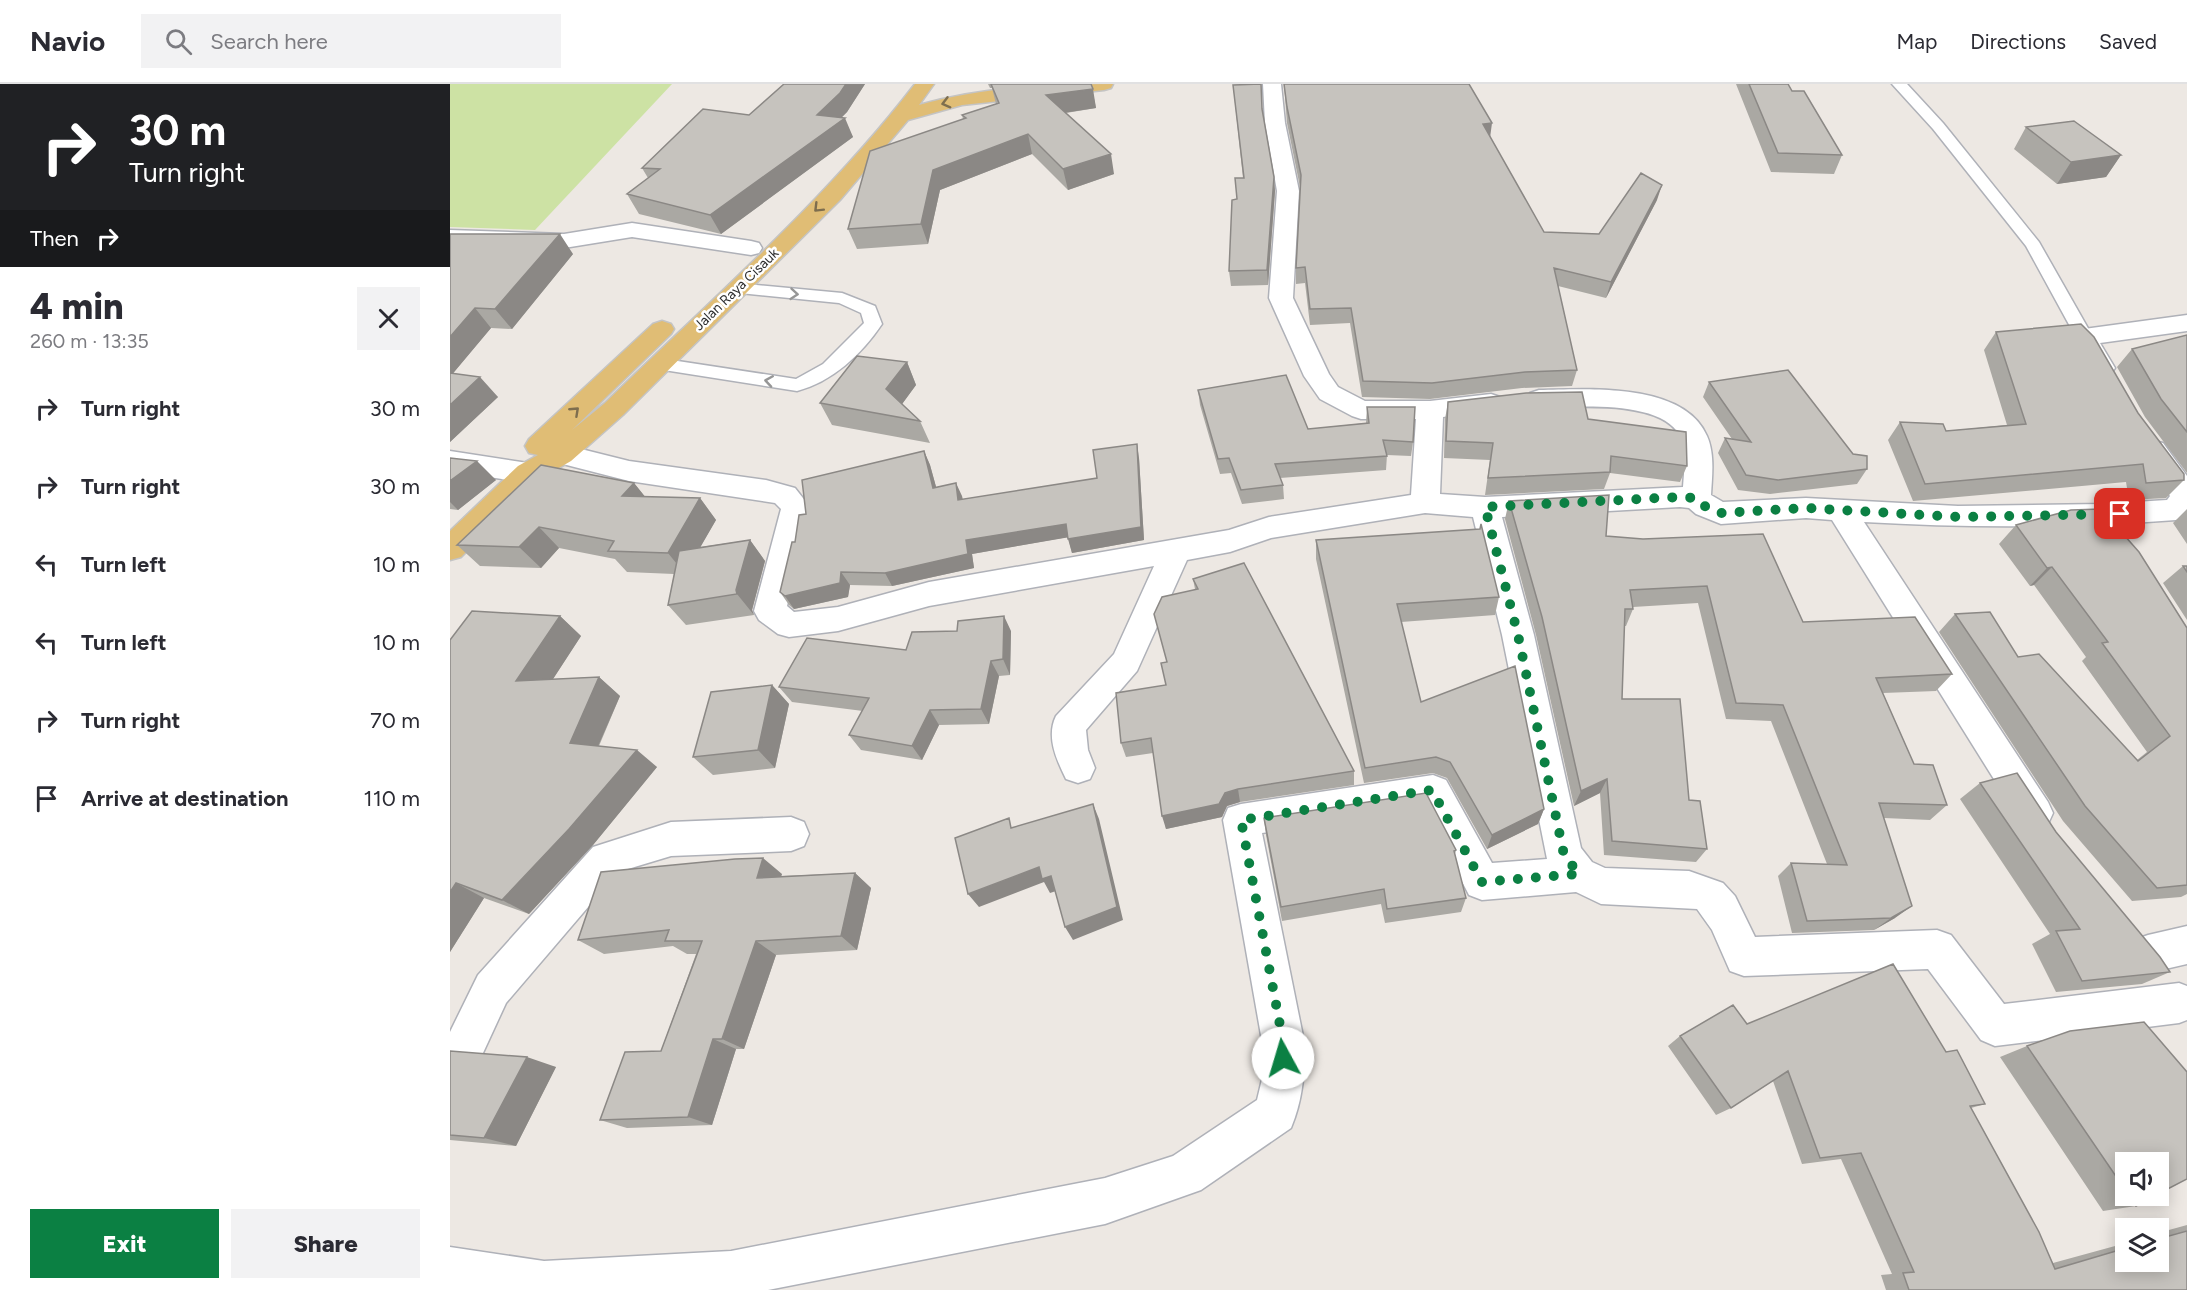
<!DOCTYPE html>
<html lang="en">
<head>
<meta charset="utf-8">
<style>
  body { margin:0; font-family:Figtree,sans-serif; background:#f2f2f3; color:#2b2b33; height:100vh; display:flex; flex-direction:column; font-size:22px; white-space:nowrap }
  * { box-sizing:border-box; margin:0 }
  p { font-size:20px; color:#7c7c81 }
  .icon { flex:none; width:33px; height:33px; fill:none; stroke:currentColor; stroke-width:2; stroke-linecap:round; stroke-linejoin:round }
  .map { position:relative; flex:1; overflow:hidden }
  .panel { display:flex; flex-direction:column; background:#fff; width:450px }
  .panel>* { flex:none }
  .hud { background:#202124; color:#fff; overflow:hidden }
  .fabs { position:absolute; left:1665px; top:1068px; display:grid; gap:12px }
  .fabs a { display:grid; place-items:center; width:54px; height:54px; border-radius:0px; background:#fff; box-shadow:0 3px 15px #0003; font-size:30px }
  .pin { position:absolute; display:grid; place-items:center; width:51px; height:51px; color:#fff; margin:-26px; border-radius:12px; box-shadow:0 3px 9px #0006 }
  .me { position:absolute; width:66px; margin:-33px; rotate:354deg; stroke-linejoin:round; filter:drop-shadow(0 0 4px #0008) }
  .turn { display:flex; align-items:center; gap:21px; height:126px; padding:0 30px; font-size:27px }
  .turn .icon { width:78px; height:78px; stroke-width:2.5 }
  .turn b { display:block; font-size:42px; line-height:51px }
  .then { display:flex; align-items:center; height:57px; padding:0 30px; background:#0003; gap:12px; font-size:22px }
  .round { display:grid; place-items:center; flex:none; width:63px; height:63px; border-radius:0px; background:#f2f2f3 }
  .summary { display:flex; align-items:center; justify-content:space-between; height:102px; padding:0 30px }
  h1 { font-size:36px; font-weight:800; line-height:45px }
  .button { display:flex; gap:12px; margin-top:auto; padding:12px 30px }
  .button a { flex:1; height:69px; border-radius:0px; background:#0b8043; color:#fff; font-size:24px; font-weight:800; line-height:69px; text-align:center }
  .button a+a { background:#f2f2f3; color:#2b2b33 }
  ul { padding:0; list-style:none }
  li { display:flex; align-items:center; gap:18px; height:78px; padding:0 30px }
  li div { flex:1 }
  li b { display:block; font-size:22px }
  li em { font-style:normal }
  header { display:flex; align-items:center; gap:36px; box-sizing:border-box; height:84px; padding:0 30px; background:#fff; border-bottom:2px solid #e1e1e2 }
  header strong { font-size:28px }
  nav { display:flex; gap:33px; margin-inline-start:auto; font-size:21px }
  .search { width:420px; height:54px; background:#f2f2f3; display:flex; align-items:center; gap:15px; box-sizing:border-box; padding:0 21px; border-radius:0px; color:#7c7c81; font-size:22px }
  main { display:flex; flex:1; min-height:0 }
  .map>svg:first-child { display:block }
  .pitch { fill:#cde2a4 }
  .lines { fill:none; stroke-linecap:round; stroke-linejoin:round }
  .lane-casing { stroke:#afb1b8; stroke-width:3 }
  .street-casing { stroke:#afb1b8; stroke-width:3 }
  .primary-casing { stroke:#c4c4c4; stroke-width:3 }
  .lane { fill:#fff; fill-rule:evenodd }
  .street { fill:#fff; fill-rule:evenodd }
  .primary { fill:#e0bd75; fill-rule:evenodd }
  .wall { fill:#aaa8a3 }
  .shaded-wall { fill:#8b8885 }
  .building { fill:#c6c3be; stroke:#8b8885; stroke-width:1.5 }
  .oneway { stroke:#7e6e4e }
  .oneway2 { stroke:#969696 }
  .route { stroke:#0b8043; stroke-width:10; stroke-dasharray:0 18 }
  .labels { text-anchor:middle; stroke-width:5; stroke-linejoin:round; paint-order:stroke }
  .far-street-label { font-size:14px; fill:#2e2e2e; stroke:#fff }
</style>
</head>
<body>
<header>
<strong>Navio</strong>
<div class="search"><svg class="icon" aria-label="search" viewBox="0 0 24 24"><circle cx="10" cy="10" r="6"/><path d="M15 15l6 6"/></svg>Search here</div>
<nav><a>Map</a><a>Directions</a><a>Saved</a></nav>
</header>
<main>
<section class="panel">
<div class="hud">
<div class="turn"><svg class="icon" aria-label="right" viewBox="0 0 24 24"><path d="M7 20v-9h11M14 6l5 5-5 5"/></svg><div><b>30 m</b>Turn right</div></div>
<div class="then">Then<svg class="icon" aria-label="right" viewBox="0 0 24 24"><path d="M7 20v-9h11M14 6l5 5-5 5"/></svg></div>
</div>
<div class="summary"><div><h1>4 min</h1><p>260 m · 13:35</p></div><a class="round"><svg class="icon" aria-label="close" viewBox="0 0 24 24"><path d="M6 6l12 12M18 6L6 18"/></svg></a></div>
<ul>
<li><svg class="icon" aria-label="right" viewBox="0 0 24 24"><path d="M7 20v-9h11M14 6l5 5-5 5"/></svg><div><b>Turn right</b></div><em>30 m</em></li>
<li><svg class="icon" aria-label="right" viewBox="0 0 24 24"><path d="M7 20v-9h11M14 6l5 5-5 5"/></svg><div><b>Turn right</b></div><em>30 m</em></li>
<li><svg class="icon" aria-label="left" viewBox="0 0 24 24"><path d="M17 20v-9H6M10 6l-5 5 5 5"/></svg><div><b>Turn left</b></div><em>10 m</em></li>
<li><svg class="icon" aria-label="left" viewBox="0 0 24 24"><path d="M17 20v-9H6M10 6l-5 5 5 5"/></svg><div><b>Turn left</b></div><em>10 m</em></li>
<li><svg class="icon" aria-label="right" viewBox="0 0 24 24"><path d="M7 20v-9h11M14 6l5 5-5 5"/></svg><div><b>Turn right</b></div><em>70 m</em></li>
<li><svg class="icon" aria-label="arrive" viewBox="0 0 24 24"><path d="M6 21V4h12l-3 4 3 4H6"/></svg><div><b>Arrive at destination</b></div><em>110 m</em></li>
</ul>
<div class="button"><a>Exit</a><a>Share</a></div>
</section>
<div class="map">
<svg width="1737" height="1206" viewBox="0 0 1737 1206">
  <rect width="100%" height="100%" fill="#ede8e3"/>
  <path class="pitch" d="M0 0H222L85 146 0 143Z"/>
  <g class="lines">
    <defs>
      <path id="lane" d="M1442 0H1457L1493 39 1589 158 1643 253 1640 257H1628L1576 162 1483 45Z
        M286 199 392 209 425 222 432 240C412 270 382 298 347 307L201 284 199 280 201 276 208 274 346 295 373 280 414 239 411 229 389 219 280 208 277 204 280 200Z"/>
      <path id="street" d="M813 0H831L835 39 849 107 843 214 879 290 888 303 915 317H980L1041 310 1050 313 1054 319 1050 325 993 333 990 410 1035 413 1233 403C1234 388 1237 366 1230 352 1211 315 1124 323 1089 324L1080 321 1076 315 1080 309 1089 306C1137 305 1234 298 1257 352 1265 370 1262 392 1261 411L1273 418 1356 414 1508 422 1652 420 1717 416 1720 412 1689 366 1693 359 1703 357 1713 359 1737 392V432L1726 436C1622 444 1518 444 1414 438L1598 718 1603 729 1598 740 1585 745 1572 740 1382 436 1356 434 1271 440 1246 430 1239 424 1230 423 1052 433 1084 551 1131 764 1142 778 1155 784 1239 787 1273 799 1285 812 1305 853 1487 846 1501 851 1554 920 1729 899 1737 902V936L1729 939 1545 962 1531 956 1478 885 1294 892 1280 887 1262 846 1247 825 1151 820 1126 808 1032 816 1019 811 974 724 812 749 854 957C855 988 853 1015 841 1044L751 1106 655 1140 318 1206H0V1163L94 1177 281 1167 655 1094 723 1072 807 1016 813 991 812 957 773 736 778 724 791 720 983 691 996 696 1042 779 1097 775 1052 551 1023 433 975 429 821 454 780 468 737 476 687 587 636 646 638 666 645 684 640 695 628 699 616 695C606 675 596 652 606 632L664 570 704 482 479 522 388 547 339 553 328 550 309 536 304 527 331 425 325 419 179 397 101 377 97 370 101 363 111 360 179 377 316 396 345 404 360 423 337 522 344 528 388 523 479 498 779 446 819 433 961 411 966 335H911L902 332 870 315 854 292 819 214 827 107 815 39Z
        M182 139 301 157 309 159 312 164 309 169 301 171 182 153 114 164 0 160V146L114 150Z
        M1737 231V247L1650 259 1665 284 1661 290 1652 292 1643 290 1622 253 1625 248 1634 245Z
        M0 367 78 379 88 382 92 389 88 396 78 399 0 387Z
        M341 733 354 738 359 750 354 762 341 767 221 772 168 788 56 919 15 1008 0 1014V948L28 891 143 763 221 738Z
        M1737 842V880L1698 889 1684 884 1678 870 1684 856 1698 851Z"/>
      <path id="primary" d="M465 0H484L469 21C533 3 597 0 663 0L661 4 654 6 512 21 458 36 390 116 173 331 121 377 88 396 11 473 0 476V447L68 382 88 371 79 369 75 362 79 355 203 240 212 237 221 240 224 245 221 250 122 346 155 319C261 216 375 117 465 0Z"/>
    </defs>
    <use href="#lane" class="lane-casing"/>
    <use href="#street" class="street-casing"/>
    <use href="#primary" class="primary-casing"/>
    <use href="#lane" class="lane"/>
    <use href="#street" class="street"/>
    <use href="#primary" class="primary"/>
  </g>
  <path class="wall" d="M334 0H415L397 28 392 33 403 53 271 150 189 130 177 110 198 94 192 84 299 31Z
    M538 0H641L646 24 616 29 664 90 618 106 582 70 490 106 478 160 407 165 398 145 513 35 512 31 546 20 542 4H540Z
    M834 0 1040 53 1094 148 1149 150 1207 116 1156 214 1108 202 1127 286 1122 302 1072 304 980 315 912 313 900 239 860 241 855 199 846 200V184L850 103 837 39Z
    M1286 0H1338L1342 7 1392 71 1384 90 1321 88Z
    M783 1 812 25 825 107 818 201 781 202 779 187 787 115 793 94Z
    M1576 43 1671 71 1656 93 1607 100 1564 65Z
    M0 150 123 170 62 245 41 244 3 289 48 313 0 358Z
    M1546 248 1688 329 1734 396 1716 414 1679 416 1676 398 1463 417 1438 356 1450 338 1496 347 1557 341 1534 266Z
    M1737 251V389L1695 333 1667 283 1682 265Z
    M457 278 466 301 452 320 470 337 480 359 382 341 370 319Z
    M1259 298 1403 370 1417 385 1407 400 1320 410 1288 406 1268 369 1275 354 1282 355 1253 313Z
    M748 306 858 345 916 339 917 323 963 358 961 372 937 371 936 386 830 394 833 401 834 415 792 420 781 389 770 390 750 321Z
    M998 318 1138 335 1237 382 1230 398 1160 389 1154 405 1035 411 1040 376 994 374 995 335Z
    M474 367 480 381 486 403 512 412 513 416 647 394 689 374 694 456 622 469 618 453 522 470 524 484 442 502 400 501 398 513 344 525 339 521 330 508 345 458 356 430Z
    M0 374 46 396 8 426 0 425Z
    M184 399 195 413 250 414 266 436 250 463 300 456 315 477 302 526 304 531 236 541 218 521 224 490 177 488 165 475 109 464 91 484 30 482 7 461Z
    M1059 417 1156 452 1353 538 1502 590 1486 607 1433 609 1464 680 1497 721 1480 736 1434 734 1445 834 1424 846 1342 849 1328 792 1341 779 1377 780 1321 637 1276 635 1248 519 1183 523V525L1176 542H1174L1172 615 1239 716 1257 765 1246 778 1154 771 1150 709 1124 722 1086 551 1055 435Z
    M1737 425V460L1723 439Z
    M1566 441 1737 544V810L1731 813 1682 817 1613 737 1489 548 1505 530 1568 573 1687 676 1697 668 1632 577 1636 573 1584 501 1580 502 1549 460Z
    M866 456 1049 513 1045 531 951 538 971 618 1094 725 1088 740 1037 765 997 694 983 689 914 699 866 475Z
    M1733 482H1737V536L1713 499Z
    M743 495 904 687V701L790 718 777 722 772 733 716 745 703 669 676 673 671 659 716 601 717 578 704 530 745 505Z
    M110 532 131 552 103 595 149 593 170 612 149 662 207 683 143 761 79 830 34 814 0 868V556Z
    M561 547 560 591 549 592 539 640 489 641 472 676 411 666 399 651 413 627 342 618 329 603 456 566Z
    M322 601 339 620 325 684 263 691 243 673Z
    M1530 699 1606 748 1720 888 1692 900 1606 908 1582 860 1600 850 1510 715Z
    M814 734 1006 766 1005 770 1016 814 1011 828 935 839 931 820 832 837 816 751Z
    M405 789 421 804 407 866 326 871 294 965H286L262 1041 177 1044 150 1036 211 967 246 870H237L223 862 154 870 128 856 332 790 331 792Z
    M1297 940 1496 968 1535 1020 1521 1024 1603 1179 1676 1159V1178H1708V1149L1737 1141V1206H1436L1431 1191 1442 1190 1391 1075 1352 1080 1323 997 1281 1024 1266 1031 1218 962 1230 952Z
    M1577 962 1676 1078V1112H1706L1686 1122 1653 1127 1550 973Z
    M0 967 106 983 66 1062 0 1056Z"/>
  <path class="shaded-wall" d="M396 0H415L397 28 381 44 395 34 403 53 271 150 260 131Z
    M643 5 646 24 600 31 596 11Z
    M1042 39 1040 54 1033 40Z
    M578 50 582 70 490 106 478 160 471 140 483 86Z
    M661 70 664 90 618 106 613 85Z
    M1671 71 1656 93 1607 100 1621 78Z
    M824 93 825 107 818 201 817 186Z
    M1212 101 1207 116 1156 214 1161 198Z
    M110 150 123 170 62 245 45 225Z
    M25 224 41 244 0 293V253Z
    M457 278 466 301 447 327 436 305Z
    M30 293 48 313 0 358V321Z
    M687 360 689 374 694 456 622 469 618 455Z
    M474 367 480 381 490 417 483 404Z
    M27 377 46 396 8 426 0 418V397Z
    M184 399 201 420 172 412Z
    M506 399 512 412 514 430 508 416Z
    M250 414 266 436 235 490 218 469Z
    M616 440 620 453 522 470 524 484 442 502 435 489 516 456Z
    M89 443 109 464 91 484 69 463Z
    M300 456 315 477 302 526 304 531 287 510 286 506Z
    M1602 483 1584 501 1580 502 1597 484Z
    M391 488 400 501 398 513 344 525 335 512Z
    M110 532 131 552 90 615 66 597Z
    M554 532 561 547 560 591 553 575Z
    M541 577 549 592 539 640 531 625Z
    M149 593 170 612 142 676 120 659Z
    M322 601 339 620 325 684 308 666Z
    M480 626 489 641 472 676 462 662Z
    M187 666 207 683 143 761 79 830 52 816Z
    M1157 695 1150 709 1124 722 1131 707Z
    M788 705 790 718 777 722 772 733 716 745 712 732Z
    M643 720 649 735 673 836 623 856 615 843Z
    M1094 725 1088 740 1037 765 1042 751Z
    M313 774 332 790 326 809 307 794Z
    M589 783 601 792 609 806 600 809 594 798 529 823 518 810Z
    M405 789 421 804 407 866 391 852Z
    M6 799 34 814 0 868V808Z
    M1462 822 1445 834 1424 846 1441 834Z
    M306 857 326 871 294 965 272 955Z
    M263 955 286 965 262 1041 238 1033Z
    M77 973 106 983 66 1062 34 1054Z"/>
  <path class="building" d="M334 0H396L390 9 367 31 395 34 260 131 177 110 210 85 192 84 253 25 299 31Z
    M541 0H641L643 5 596 11 661 70 613 85 578 50 483 86 471 140 398 145 420 67 516 34 512 31 549 19Z
    M811 0 812 25 824 93 817 186 779 187 782 116 787 115 785 94H794L783 1Z
    M834 0H1019L1042 39 1033 40 1094 148 1149 150 1191 89 1212 101 1161 198 1104 184 1127 286 1075 288 982 299 913 297 901 224 860 225 855 183 846 184 851 91 837 23Z
    M1299 0H1338L1342 7H1354L1392 71 1328 69Z
    M1624 37 1671 71 1621 78 1576 43Z
    M0 150H110L45 225 25 224 0 253Z
    M1631 240 1644 253 1688 329 1734 390V396L1696 399 1693 380 1475 400 1450 338 1493 340 1496 347 1576 340 1546 248Z
    M1737 251V348L1711 315 1682 265Z
    M407 272 457 278 436 305 470 337 370 319Z
    M1338 286 1403 370 1417 372V385L1328 396 1296 391 1275 354 1301 358 1259 298Z
    M0 289 30 293 0 321Z
    M836 291 858 345 919 339 917 323H965L963 358 933 356 937 372 825 380 833 401 791 406 779 374 768 375 748 306Z
    M1132 308 1138 335 1236 348 1237 382 1161 372 1160 388 1038 394 1043 359 996 357 998 318 1076 309Z
    M687 360 691 443 618 455 616 440 516 456 518 470 435 489 391 488 390 499 335 512 330 508 342 458H345L349 431 356 430 352 396 474 367 483 404 506 399 508 416 647 394 643 366Z
    M0 374 27 377 0 397Z
    M91 381 184 399 172 412 250 414 218 469 158 467 164 457 89 443 69 463 7 461Z
    M1159 411 1156 452 1193 455 1313 450 1353 538 1465 533 1502 590 1426 594 1464 680 1483 681 1497 721 1429 719 1462 822 1441 834 1357 837 1341 779 1397 781 1333 621 1286 619 1257 502 1180 506 1183 525H1175L1172 615H1230L1239 716 1250 717 1257 765 1162 757 1157 695 1131 707 1092 533 1059 417Z
    M1651 425 1689 468 1737 544V801L1707 804 1635 722 1505 530 1540 528 1568 573 1589 570 1688 677 1720 652 1652 559 1658 558 1602 483 1597 484 1566 441 1621 426Z
    M1031 440 1049 513 947 520 971 618 1065 582 1094 725 1042 751 1000 678 986 673 915 684 866 456 1030 445Z
    M300 456 286 506 287 510 218 521 229 467Z
    M794 479 904 687 788 705 775 709 769 720 712 732 701 654 671 659 666 609 716 601 711 579 717 578 704 530 712 513 748 505 743 495Z
    M1733 482H1737V488Z
    M22 527 110 532 66 597 149 593 120 659 187 666 119 745 52 816 6 799 0 808V556Z
    M554 532 553 575 541 577 531 625 480 626 462 662 399 651 419 614 329 603 357 554 456 566 462 548 507 547 508 537Z
    M322 601 308 666 243 673 261 608Z
    M1567 689 1606 748 1710 873 1720 888 1632 897 1606 847 1630 845 1530 699Z
    M976 709 1006 766 1004 767 1016 814 937 825 934 805 831 823 814 734Z
    M643 720 667 823 615 843 601 792 592 795 589 783 518 810 505 754 559 734 561 744Z
    M313 774 307 794 405 789 391 852 306 857 272 955H263L238 1033 150 1036 175 968 211 967 252 857H215L219 846 128 856 151 788 285 775Z
    M1443 880 1496 968 1507 966 1535 1020 1520 1022 1589 1148 1605 1185 1676 1164V1178H1708V1155L1737 1147V1206H1459L1453 1189 1464 1188 1411 1069 1370 1074 1338 987 1281 1024 1230 952 1283 921 1297 940Z
    M1694 938 1737 988V1095L1708 1110V1078H1676V1107L1577 962 1620 947Z
    M0 967 77 973 34 1054 0 1051Z
    M1678 1112H1706L1686 1122Z"/>
  <defs><path id="oneway-chevron" d="M-2-3.5L2.5 0L-2 3.5" fill="none" stroke-width="1.6" stroke-linecap="round" stroke-linejoin="round" transform="scale(1.5)"/></defs>
  <g class="oneway">
    <use href="#oneway-chevron" transform="translate(496 19) rotate(165)"/>
    <use href="#oneway-chevron" transform="translate(368 124) rotate(135)"/>
    <use href="#oneway-chevron" transform="translate(125 327) rotate(-43)"/>
  </g>
  <g class="oneway2">
    <use href="#oneway-chevron" transform="translate(344 210) rotate(5)"/>
    <use href="#oneway-chevron" transform="translate(319 297) rotate(-171)"/>
  </g>
  <g class="lines">
    <path class="route" d="M833 974V957L791 736 982 706 1032 798 1129 790 1114 771 1068 551 1035 423 1230 413 1246 414 1256 423 1271 429 1356 424 1508 433 1670 430"/>
  </g>
  <g class="labels">
    <g class="far-street-label">
      <text transform="translate(286 205) rotate(-44)" y="5">Jalan Raya Cisauk</text>
    </g>
  </g>
</svg>
<div class="fabs">
<a><svg class="icon" aria-label="sound" viewBox="0 0 24 24"><path d="M4 9h4l5-4v14l-5-4H4zM17 9q2 3 0 6"/></svg></a>
<a><svg class="icon" aria-label="layers" viewBox="0 0 24 24"><path d="M12 4l9 5-9 5-9-5zM3 14l9 5 9-5"/></svg></a>
</div>
<div class="pin" style="left:1670px;top:430px;background:#d93025"><svg class="icon" aria-label="arrive" viewBox="0 0 24 24"><path d="M6 21V4h12l-3 4 3 4H6"/></svg></div>
<svg class="me" style="left:833px;top:974px" viewBox="-20 -20 40 40"><circle r="19" fill="#fff"/><path d="M0-13L10 11 0 6-10 11z" fill="#0b8043"/></svg>
</div>
</main>
</body>
</html>
